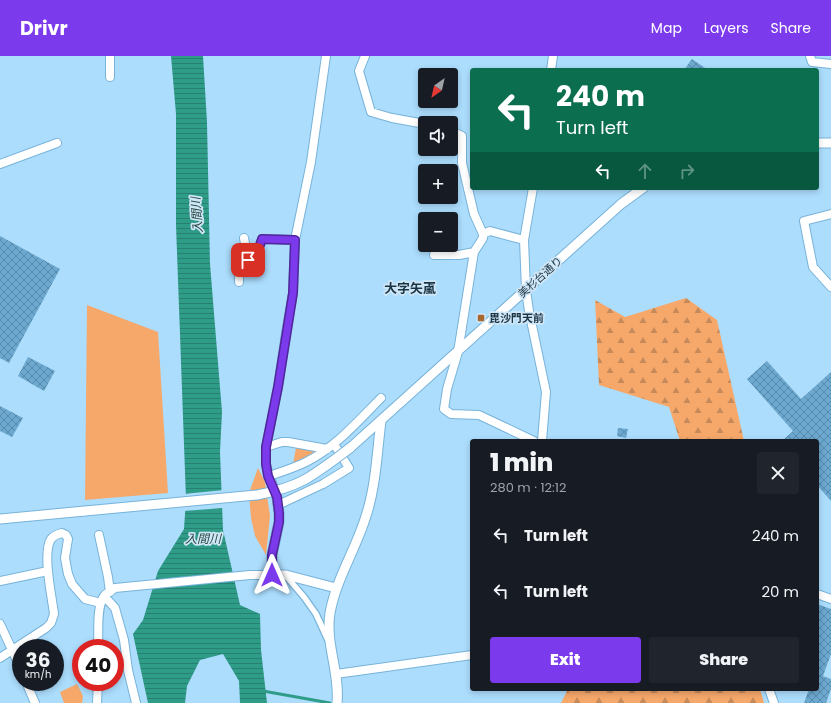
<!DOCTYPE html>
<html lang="en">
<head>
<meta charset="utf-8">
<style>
  body { margin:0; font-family:Poppins,"Noto Sans JP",sans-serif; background:#20242c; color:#f1f3f6; height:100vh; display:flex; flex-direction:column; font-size:15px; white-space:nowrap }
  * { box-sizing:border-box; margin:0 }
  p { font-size:13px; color:#9ea1a6 }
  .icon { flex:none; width:22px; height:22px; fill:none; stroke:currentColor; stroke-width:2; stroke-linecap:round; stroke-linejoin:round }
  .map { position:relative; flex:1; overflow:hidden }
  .side { position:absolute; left:470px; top:383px; width:349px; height:252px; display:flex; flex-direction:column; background:#171b24; border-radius:4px; box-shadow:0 2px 6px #0003 }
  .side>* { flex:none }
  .hud { position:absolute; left:470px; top:12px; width:349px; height:122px; border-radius:4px; box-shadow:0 2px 6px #0003; background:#0b6e4f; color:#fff; overflow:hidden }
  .needle { width:26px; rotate:214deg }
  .fabs { position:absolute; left:418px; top:12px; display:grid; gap:8px }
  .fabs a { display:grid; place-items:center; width:40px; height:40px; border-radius:4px; background:#171b24; box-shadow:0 2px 6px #0003; font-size:20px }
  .speed { position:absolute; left:12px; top:583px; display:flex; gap:8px; font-size:20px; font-weight:700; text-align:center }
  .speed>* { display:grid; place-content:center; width:52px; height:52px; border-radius:50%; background:#171b24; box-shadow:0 2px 6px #0003; line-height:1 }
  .speed small { font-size:10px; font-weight:400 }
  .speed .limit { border:6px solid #d22; background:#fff; color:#111 }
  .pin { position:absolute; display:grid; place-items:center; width:34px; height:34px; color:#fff; margin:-17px; border-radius:8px; box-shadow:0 2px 6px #0006 }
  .me { position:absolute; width:44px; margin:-22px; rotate:0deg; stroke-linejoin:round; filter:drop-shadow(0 0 3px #0008) }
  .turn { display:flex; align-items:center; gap:14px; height:84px; padding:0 20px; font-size:18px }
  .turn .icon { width:52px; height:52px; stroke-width:2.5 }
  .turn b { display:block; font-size:28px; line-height:34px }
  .lanes { display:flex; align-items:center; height:38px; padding:0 20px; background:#0003; justify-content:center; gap:20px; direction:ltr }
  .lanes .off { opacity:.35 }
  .round { display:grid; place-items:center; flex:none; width:42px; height:42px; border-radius:4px; background:#20242c }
  .headline { display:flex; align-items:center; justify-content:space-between; height:68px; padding:0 20px }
  h1 { font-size:24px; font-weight:800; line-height:30px }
  .cta { display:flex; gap:8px; margin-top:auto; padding:8px 20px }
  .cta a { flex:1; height:46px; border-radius:4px; background:#7c3aed; color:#fff; font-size:16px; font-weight:800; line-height:46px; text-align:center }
  .cta a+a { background:#20242c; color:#f1f3f6 }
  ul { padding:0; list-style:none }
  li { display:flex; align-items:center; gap:12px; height:56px; padding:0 20px }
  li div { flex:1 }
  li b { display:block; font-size:15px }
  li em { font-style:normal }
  header { display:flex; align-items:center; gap:24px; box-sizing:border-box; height:56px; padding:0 20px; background:#7c3aed; color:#fff }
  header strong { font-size:19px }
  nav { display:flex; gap:22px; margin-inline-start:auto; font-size:14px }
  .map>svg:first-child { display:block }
  .green { fill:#f6a86b }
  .forest { fill:url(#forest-firs) }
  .water { fill:url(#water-rules) }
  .pier { fill:#acddfd }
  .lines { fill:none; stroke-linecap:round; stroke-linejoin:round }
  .stream { stroke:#2f9c88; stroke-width:3 }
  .building { fill:url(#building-cross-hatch) }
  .pedestrian-casing { stroke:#77b3da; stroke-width:8 }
  .minor-casing { stroke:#77b3da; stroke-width:10 }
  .tertiary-casing { stroke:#77b3da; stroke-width:11 }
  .pedestrian { stroke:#fff; stroke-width:5.5 }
  .minor { stroke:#fff; stroke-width:8 }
  .tertiary { stroke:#fff; stroke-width:9 }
  .tertiary-bridge-casing { stroke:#77b3da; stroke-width:11; stroke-linecap:butt }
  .tertiary-bridge { stroke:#fff; stroke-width:9 }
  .route-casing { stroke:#51269a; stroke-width:10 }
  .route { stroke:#7c3aed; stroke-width:7 }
  .poi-dot { fill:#a86731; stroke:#cfe6f7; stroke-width:1.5 }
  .labels { text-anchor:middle; stroke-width:3.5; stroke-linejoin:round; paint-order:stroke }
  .street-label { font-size:11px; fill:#1c3545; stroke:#cfe6f7 }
  .poi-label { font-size:11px; font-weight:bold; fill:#1c3545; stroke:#cfe6f7; text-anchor:start }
  .water-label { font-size:12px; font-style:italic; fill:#294942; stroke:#cfe6f7 }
  .quarter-label { font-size:13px; font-weight:bold; fill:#1c3545; stroke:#cfe6f7 }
</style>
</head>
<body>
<header>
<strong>Drivr</strong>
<nav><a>Map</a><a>Layers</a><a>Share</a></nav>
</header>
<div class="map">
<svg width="831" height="647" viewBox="0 0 831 647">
  <defs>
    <pattern id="forest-firs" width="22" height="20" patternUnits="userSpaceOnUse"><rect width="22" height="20" fill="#f6a86b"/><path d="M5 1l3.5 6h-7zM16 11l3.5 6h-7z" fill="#c68a5a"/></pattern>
    <pattern id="water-rules" width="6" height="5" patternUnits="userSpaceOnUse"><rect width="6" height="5" fill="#2f9c88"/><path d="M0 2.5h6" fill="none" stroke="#278071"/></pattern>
    <pattern id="building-cross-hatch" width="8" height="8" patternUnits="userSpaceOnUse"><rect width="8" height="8" fill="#6ca8cf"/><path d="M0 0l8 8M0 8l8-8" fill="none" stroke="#588aaa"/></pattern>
  </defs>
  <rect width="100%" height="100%" fill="#acddfd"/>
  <path class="green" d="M87 249 158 276 168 437 85 444Z
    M296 392 319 395 293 408Z
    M258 412 265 426 270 460 266 499 255 480 251 462 249 437Z
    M77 628 83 640 82 647H64L60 636Z"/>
  <path class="forest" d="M686 242 717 264 744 385H680L669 351 599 329 595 244 625 261Z
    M568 633H760L764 647H561Z"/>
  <path class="water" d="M171 0H203L207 66 210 208 222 356 220 396 223 474 240 549 260 558 261 594 267 647H240L239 625 223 598 200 604 187 630 185 647H148L133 578 143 564 158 515 184 473 186 443 176 169V58Z"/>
  <path class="pier" d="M224 434V452L183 455V438Z"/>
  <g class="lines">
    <path class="stream" d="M263 635 330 647"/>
  </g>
  <path class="building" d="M692 3 708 14H684Z
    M0 180 60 213 9 307 0 302Z
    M28 301 55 315 44 335 18 320Z
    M767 305 801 343 831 316V445L817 429V385H782L793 375 747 323Z
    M0 350 23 362 12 381 0 375Z
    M618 372 628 373 626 382 617 380Z
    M817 548 831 553V598L823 620 831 623V633L826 647H804L809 633H817Z"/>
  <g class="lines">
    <defs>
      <path id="pedestrian" d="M286 520 304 541 316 558 328 584"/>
      <path id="minor" d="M110 0V21
        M326 0 311 106 295 184 293 237 287 271 278 331 266 391V408L269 420C281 416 294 412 306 406 336 391 358 365 381 342
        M365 0 359 15 371 56 392 62 425 68
        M810 0 812 6 831 8
        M551 14 553 0
        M451 75 462 80V107L474 158 483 178V182L474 196 458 296 447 333 444 353 451 358 479 359 534 385
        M0 108 57 87
        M533 132 524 184 526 234 529 255 546 336 542 385
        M831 158 804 165 813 211 831 231
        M483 178 490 175 524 184
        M434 199H459L474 196
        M248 204 260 189 262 183 295 184
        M239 226V215L248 204 244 182
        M266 391 282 386H288L327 393
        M278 449 323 428 349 412 334 388
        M99 479 108 521 110 536
        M0 525 48 515
        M817 538 831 543
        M104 540 115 552 124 584 128 614 136 647
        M0 568 21 613
        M98 592C99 579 96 551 104 540 106 537 111 535 115 532L250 519H272
        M0 602 46 572 51 567 54 558C52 541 42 497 51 483 54 479 58 478 62 477L66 479 68 483 65 502 68 518 72 528 85 543 101 547
        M336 618 472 599
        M26 626 35 647
        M769 633 774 647
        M97 647 98 626"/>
      <path id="tertiary" d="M817 87H831
        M350 392 621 148 643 132
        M269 420 277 441 279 457V466L272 499V519H286L336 532
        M0 463 85 455
        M337 647C340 616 325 588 330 557 336 523 356 493 366 460 376 430 377 396 381 365"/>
    </defs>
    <use href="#pedestrian" class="pedestrian-casing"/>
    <use href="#minor" class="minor-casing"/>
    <use href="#tertiary" class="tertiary-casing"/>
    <use href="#pedestrian" class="pedestrian"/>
    <use href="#minor" class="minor"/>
    <use href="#tertiary" class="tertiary"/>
    <defs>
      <path id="tertiary-bridge" d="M85 455 257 439C273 436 289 432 304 424 320 415 335 403 350 392"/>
    </defs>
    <use href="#tertiary-bridge" class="tertiary-bridge-casing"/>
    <use href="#tertiary-bridge" class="tertiary-bridge"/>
  </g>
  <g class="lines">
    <defs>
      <path id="route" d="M248 204 260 189 262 183 295 184 293 237 278 331 266 391V408L268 420 277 441 279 457V466L272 499V519"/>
    </defs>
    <use href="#route" class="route-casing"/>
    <use href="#route" class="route"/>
  </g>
  <rect class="poi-dot" x="477" y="258" width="8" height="8" rx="2"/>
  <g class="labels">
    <g class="street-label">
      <text transform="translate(540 221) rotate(-42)" y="4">美杉台通り</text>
    </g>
    <g class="poi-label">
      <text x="489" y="266">毘沙門天前</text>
    </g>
    <g class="water-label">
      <text transform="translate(197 159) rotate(-94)" y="4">入間川</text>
      <text x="203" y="487">入間川</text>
    </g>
    <g class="quarter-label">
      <text x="410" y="237">大字矢颪</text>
    </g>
  </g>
</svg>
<div class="fabs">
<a><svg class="needle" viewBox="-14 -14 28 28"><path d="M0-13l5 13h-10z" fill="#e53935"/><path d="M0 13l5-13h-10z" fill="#9ea1a6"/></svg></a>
<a><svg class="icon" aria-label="sound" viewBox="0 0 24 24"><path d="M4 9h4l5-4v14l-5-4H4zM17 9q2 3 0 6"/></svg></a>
<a>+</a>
<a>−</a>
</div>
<div class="speed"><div>36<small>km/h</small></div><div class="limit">40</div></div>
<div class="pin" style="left:248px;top:204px;background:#d93025"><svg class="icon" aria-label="arrive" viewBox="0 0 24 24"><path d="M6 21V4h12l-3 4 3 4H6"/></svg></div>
<svg class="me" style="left:272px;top:519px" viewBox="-20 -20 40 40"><path d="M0-17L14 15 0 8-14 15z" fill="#7c3aed" stroke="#fff" stroke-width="4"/></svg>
<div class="hud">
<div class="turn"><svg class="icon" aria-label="left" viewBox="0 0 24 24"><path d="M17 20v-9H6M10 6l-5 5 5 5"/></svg><div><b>240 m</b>Turn left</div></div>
<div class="lanes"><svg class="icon" aria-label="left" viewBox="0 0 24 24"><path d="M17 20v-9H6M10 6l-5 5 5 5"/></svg><svg class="icon off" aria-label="ahead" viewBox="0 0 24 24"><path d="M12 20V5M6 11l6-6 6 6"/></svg><svg class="icon off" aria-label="right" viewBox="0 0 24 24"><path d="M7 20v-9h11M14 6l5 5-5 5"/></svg></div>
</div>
<section class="side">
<div class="headline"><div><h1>1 min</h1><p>280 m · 12:12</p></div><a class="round"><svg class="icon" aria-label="close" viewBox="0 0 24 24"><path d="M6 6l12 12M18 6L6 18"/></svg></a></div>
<ul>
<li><svg class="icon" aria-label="left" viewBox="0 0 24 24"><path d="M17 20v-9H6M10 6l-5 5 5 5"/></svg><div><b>Turn left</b></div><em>240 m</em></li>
<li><svg class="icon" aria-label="left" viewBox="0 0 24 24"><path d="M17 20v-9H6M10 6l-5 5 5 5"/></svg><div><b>Turn left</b></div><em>20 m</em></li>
</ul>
<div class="cta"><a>Exit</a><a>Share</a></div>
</section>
</div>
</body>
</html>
